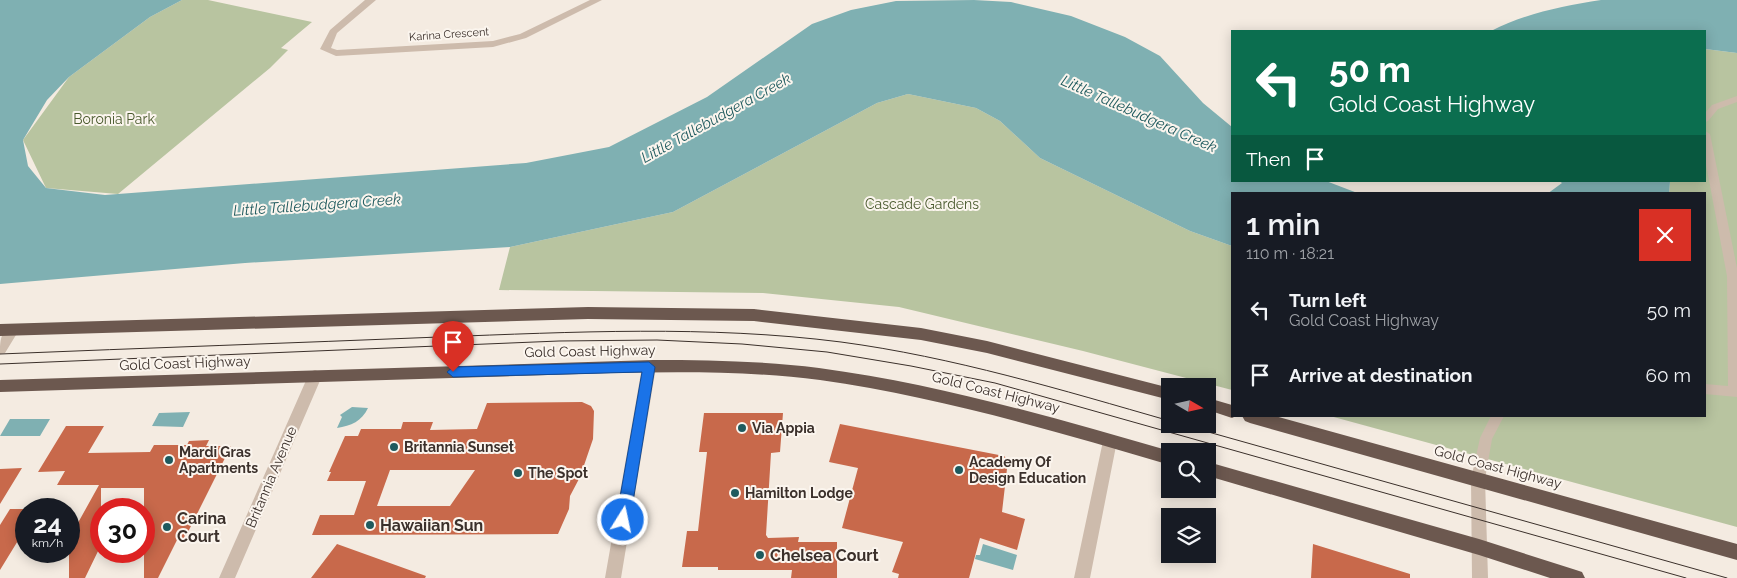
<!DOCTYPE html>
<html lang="en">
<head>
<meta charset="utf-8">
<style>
  body { margin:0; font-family:Raleway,sans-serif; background:#20242c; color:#f1f3f6; height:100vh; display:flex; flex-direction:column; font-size:19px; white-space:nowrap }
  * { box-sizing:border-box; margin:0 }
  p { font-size:16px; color:#9ea1a6 }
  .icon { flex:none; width:28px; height:28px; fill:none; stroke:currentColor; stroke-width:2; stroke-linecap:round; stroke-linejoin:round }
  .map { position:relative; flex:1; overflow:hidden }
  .sheet { position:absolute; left:1231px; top:192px; width:475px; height:225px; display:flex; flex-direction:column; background:#171b24; border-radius:0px; box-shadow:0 2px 12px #0003 }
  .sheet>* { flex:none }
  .guide { position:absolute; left:1231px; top:30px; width:475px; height:152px; border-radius:0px; box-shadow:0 2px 12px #0003; background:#0b6e4f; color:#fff; overflow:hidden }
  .needle { width:32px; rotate:99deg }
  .buttons { position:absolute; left:1161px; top:378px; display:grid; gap:10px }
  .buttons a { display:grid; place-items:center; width:55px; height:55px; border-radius:0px; background:#171b24; box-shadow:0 2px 12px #0003; font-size:25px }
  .speed { position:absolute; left:15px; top:498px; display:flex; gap:10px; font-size:25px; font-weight:700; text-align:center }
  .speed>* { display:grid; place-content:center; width:65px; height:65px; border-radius:50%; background:#171b24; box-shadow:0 2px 12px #0003; line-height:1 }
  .speed small { font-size:12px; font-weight:400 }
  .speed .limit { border:8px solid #d22; background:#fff; color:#111 }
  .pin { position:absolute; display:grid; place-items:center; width:42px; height:42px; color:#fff; margin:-51px -21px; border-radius:50% 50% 50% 0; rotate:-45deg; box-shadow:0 0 5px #0007 }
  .pin .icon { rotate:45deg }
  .me { position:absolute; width:55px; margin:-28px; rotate:10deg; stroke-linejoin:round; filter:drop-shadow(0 0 4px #0008) }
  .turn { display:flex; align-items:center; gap:18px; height:105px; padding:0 15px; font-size:22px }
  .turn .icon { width:65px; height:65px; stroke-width:2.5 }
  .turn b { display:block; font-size:35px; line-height:42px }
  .then { display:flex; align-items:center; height:48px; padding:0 15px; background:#0003; gap:10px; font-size:19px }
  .round { display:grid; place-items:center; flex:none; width:52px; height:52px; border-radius:0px; background:#20242c }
  .headline { display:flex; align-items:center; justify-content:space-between; height:85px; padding:0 15px }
  h1 { font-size:30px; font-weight:600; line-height:38px }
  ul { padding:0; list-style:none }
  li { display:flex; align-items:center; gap:15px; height:65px; padding:0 15px }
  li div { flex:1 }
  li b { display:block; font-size:19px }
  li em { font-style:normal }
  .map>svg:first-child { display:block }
  .green { fill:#b8c4a0 }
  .water { fill:#7fb0b2 }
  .building { fill:#c8694b; fill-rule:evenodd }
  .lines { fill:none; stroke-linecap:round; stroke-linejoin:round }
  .service { fill:#cdbbac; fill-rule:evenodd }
  .minor { fill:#cdbbac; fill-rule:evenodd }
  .trunk { fill:#6c584f; fill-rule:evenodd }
  .tram { stroke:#3b302b; stroke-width:1 }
  .route { fill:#1a73e8; stroke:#114b97 }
  .poi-dot { fill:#1f5a5e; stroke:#fbf5ee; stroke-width:2 }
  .labels { text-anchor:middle; stroke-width:4; stroke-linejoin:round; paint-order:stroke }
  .far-street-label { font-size:11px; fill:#3b302b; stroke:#fbf5ee }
  .park-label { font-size:14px; fill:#4a5a2e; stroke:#fbf5ee }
  .street-label { font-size:14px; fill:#3b302b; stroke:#fbf5ee }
  .poi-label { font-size:14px; font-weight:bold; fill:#3b302b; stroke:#fbf5ee; text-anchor:start }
  .water-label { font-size:15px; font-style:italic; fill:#1f5a5e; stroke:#fbf5ee }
  .near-poi-label { font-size:16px; font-weight:bold; fill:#3b302b; stroke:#fbf5ee; text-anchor:start }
</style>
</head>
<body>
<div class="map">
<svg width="1737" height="578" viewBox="0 0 1737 578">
  <rect width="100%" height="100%" fill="#f4ebe1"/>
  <path class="green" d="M182 0H208L312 22 281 48 288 50 270 68 118 194 46 188 23 140 69 77 150 17Z
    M1705 49 1737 53V527L1330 416H1705V194H1669L1670 181H1705Z
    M908 94 976 108 1000 121 1040 158 1190 231 1232 246V390L1083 351 899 307 763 293 499 290 510 247 673 212 877 103Z"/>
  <path class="water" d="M0 0H182L150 17 69 77 47 100 23 140 28 166 46 188 105 195 526 163 609 147 707 97 812 24 851 10 896 1 974 0 1011 2 1071 16 1125 37 1160 56 1203 103 1232 127V181H1326L1360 194H1232V246L1190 231 1040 158 1000 121 976 108 908 94 877 103 673 212 510 247 245 263 0 284Z
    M1601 0H1737V53L1705 49V31H1491C1526 13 1563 6 1601 0Z
    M1559 181H1670V182L1669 194H1547L1562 183Z
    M352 407 368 408C362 421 351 426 337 428L342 417 340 415Z
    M190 412 183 427 152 426 159 413Z
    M10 419H50L40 436H0Z
    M983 544 1017 555 1013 570 975 559 976 555H980Z"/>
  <path class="building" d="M582 402 591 406 594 411 593 439 580 477 570 496 569 509 558 534 312 535 320 515H354L366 481H327L331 472H329L345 436H358L361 429H401L403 422H433L430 430 477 429 487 403ZM390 470H475L450 506H377Z
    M704 413H783L780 452 771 453 766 535 768 538 799 537 798 542H837V578H791L792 570H718V567H682L687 531H698L707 452H699Z
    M840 424 1004 456 1008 460 1002 512 1025 519 1017 550 980 538 969 578H898L899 574 892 572 903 542 842 528 858 468 829 462Z
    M66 426H104L88 453 150 452 154 445H187L189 441 209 440 206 446H231L184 540H177L158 578H144V488H101V545L85 578H69V539L99 485H57L65 471 38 472Z
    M22 468 0 504V469Z
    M10 509H26V532L22 539H19L0 570V525Z
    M337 544 426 576 425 578H311Z
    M1313 544 1410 574V578H1311Z"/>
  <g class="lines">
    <path class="service" d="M1737 96V102L1718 109 1708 121 1705 122V113L1712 105Z
      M1705 131 1710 134 1737 268V397L1705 394V384L1728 386 1727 276 1705 159Z
      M1491 416H1504L1492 439 1485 479 1483 483 1478 485 1473 483 1471 479 1480 438Z"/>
    <path class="minor" d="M365 0H376L337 33 331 48 337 50 493 41 520 34 590 0H602L526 38 493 47 336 56 320 49 330 30Z
      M13 325 18 326 19 330 5 353 0 354C0 343 0 329 13 325Z
      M649 361 654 363 656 367 621 578H605L642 367 644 363Z
      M315 370 320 372 322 376 235 578H219L308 376 310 372Z
      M1110 435 1115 437 1117 441 1090 578H1074L1103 441 1105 437Z
      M1478 472 1483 474 1485 479 1488 578H1472L1471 479 1473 474Z"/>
    <path class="trunk" d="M588 307 754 309 921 328 987 341 1170 388V400L987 353 921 340 754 321 588 319 0 336V324Z
      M653 360C708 360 764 361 819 368 939 384 1055 418 1170 451V465C1055 431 939 397 820 380 751 371 681 372 611 373L0 392V380Z
      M1208 398 1232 405V416H1236L1232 418 1208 410Z
      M1242 416H1275L1737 544V560L1250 423 1245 421Z
      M1208 462 1479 539 1576 570 1582 572 1585 578H1550L1479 555 1208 476Z"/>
    <path class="tram" d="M0 354C146 348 292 343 439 337 573 332 708 325 841 342 953 357 1062 390 1170 421
      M0 364 559 341 657 340 742 344 827 352 911 366 995 383 1686 578
      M1180 424 1727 578"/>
  </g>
  <path class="route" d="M649 362 655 367 630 520 628 525 623 527 618 525 616 520 642 372 453 377 447 372 453 367Z"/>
  <g class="poi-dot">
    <circle cx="742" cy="428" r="5"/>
    <circle cx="394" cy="447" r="5"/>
    <circle cx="169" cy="460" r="5"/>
    <circle cx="959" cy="470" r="5"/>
    <circle cx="518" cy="473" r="5"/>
    <circle cx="735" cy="493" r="5"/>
    <circle cx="370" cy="525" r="5"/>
    <circle cx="167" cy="527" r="5"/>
    <circle cx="760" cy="555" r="5"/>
  </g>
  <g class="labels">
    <g class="far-street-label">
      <text transform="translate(449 34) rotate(-4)" y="4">Karina Crescent</text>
    </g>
    <g class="park-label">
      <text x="114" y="124">Boronia Park</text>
      <text x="922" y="209">Cascade Gardens</text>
    </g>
    <g class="street-label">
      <text transform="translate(590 351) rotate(-1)" y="5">Gold Coast Highway</text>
      <text transform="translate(185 363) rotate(-2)" y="5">Gold Coast Highway</text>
      <text transform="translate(996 392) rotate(14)" y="5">Gold Coast Highway</text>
      <text transform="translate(1498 467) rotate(15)" y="5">Gold Coast Highway</text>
      <text transform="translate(271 477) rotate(-67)" y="5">Britannia Avenue</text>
    </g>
    <g class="poi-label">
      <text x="752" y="433">Via Appia</text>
      <text x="404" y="452">Britannia Sunset</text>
      <text x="179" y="457">Mardi Gras<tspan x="179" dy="16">Apartments</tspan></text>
      <text x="969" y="467">Academy Of<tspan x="969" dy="16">Design Education</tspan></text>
      <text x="528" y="478">The Spot</text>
      <text x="745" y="498">Hamilton Lodge</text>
    </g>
    <g class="water-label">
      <text transform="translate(1139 114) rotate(24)" y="5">Little Tallebudgera Creek</text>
      <text transform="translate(716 118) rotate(-29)" y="5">Little Tallebudgera Creek</text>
      <text transform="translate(317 205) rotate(-4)" y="5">Little Tallebudgera Creek</text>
    </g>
    <g class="near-poi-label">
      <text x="177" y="524">Carina<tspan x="177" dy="18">Court</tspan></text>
      <text x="380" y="531">Hawaiian Sun</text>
      <text x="770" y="561">Chelsea Court</text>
    </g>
  </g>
</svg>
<div class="buttons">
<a><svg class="needle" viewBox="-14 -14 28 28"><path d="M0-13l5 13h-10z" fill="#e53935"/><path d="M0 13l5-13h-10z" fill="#9ea1a6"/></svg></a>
<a><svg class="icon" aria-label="search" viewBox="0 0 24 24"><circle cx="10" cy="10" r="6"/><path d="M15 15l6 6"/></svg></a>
<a><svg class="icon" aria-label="layers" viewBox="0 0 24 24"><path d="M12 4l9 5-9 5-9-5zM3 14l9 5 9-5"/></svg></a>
</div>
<div class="speed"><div>24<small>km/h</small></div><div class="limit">30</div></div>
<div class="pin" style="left:453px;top:372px;background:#d93025"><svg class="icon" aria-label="arrive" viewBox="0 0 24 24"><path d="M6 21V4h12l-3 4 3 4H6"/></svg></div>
<svg class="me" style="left:623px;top:520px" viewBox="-20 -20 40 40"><circle r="17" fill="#1a73e8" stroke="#fff" stroke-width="3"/><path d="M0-11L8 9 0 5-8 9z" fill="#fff"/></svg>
<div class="guide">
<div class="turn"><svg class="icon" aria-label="left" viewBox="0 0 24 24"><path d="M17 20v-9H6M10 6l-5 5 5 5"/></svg><div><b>50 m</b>Gold Coast Highway</div></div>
<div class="then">Then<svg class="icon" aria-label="arrive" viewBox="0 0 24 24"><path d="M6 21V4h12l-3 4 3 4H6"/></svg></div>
</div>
<section class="sheet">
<div class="headline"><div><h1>1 min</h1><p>110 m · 18:21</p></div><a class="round" style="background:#d93025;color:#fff"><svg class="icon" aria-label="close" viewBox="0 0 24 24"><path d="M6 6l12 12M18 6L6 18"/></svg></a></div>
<ul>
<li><svg class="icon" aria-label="left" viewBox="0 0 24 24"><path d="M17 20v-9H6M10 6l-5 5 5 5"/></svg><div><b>Turn left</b><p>Gold Coast Highway</p></div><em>50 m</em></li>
<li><svg class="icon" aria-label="arrive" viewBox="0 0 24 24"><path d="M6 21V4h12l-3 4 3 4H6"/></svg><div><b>Arrive at destination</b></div><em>60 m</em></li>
</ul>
</section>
</div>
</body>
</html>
